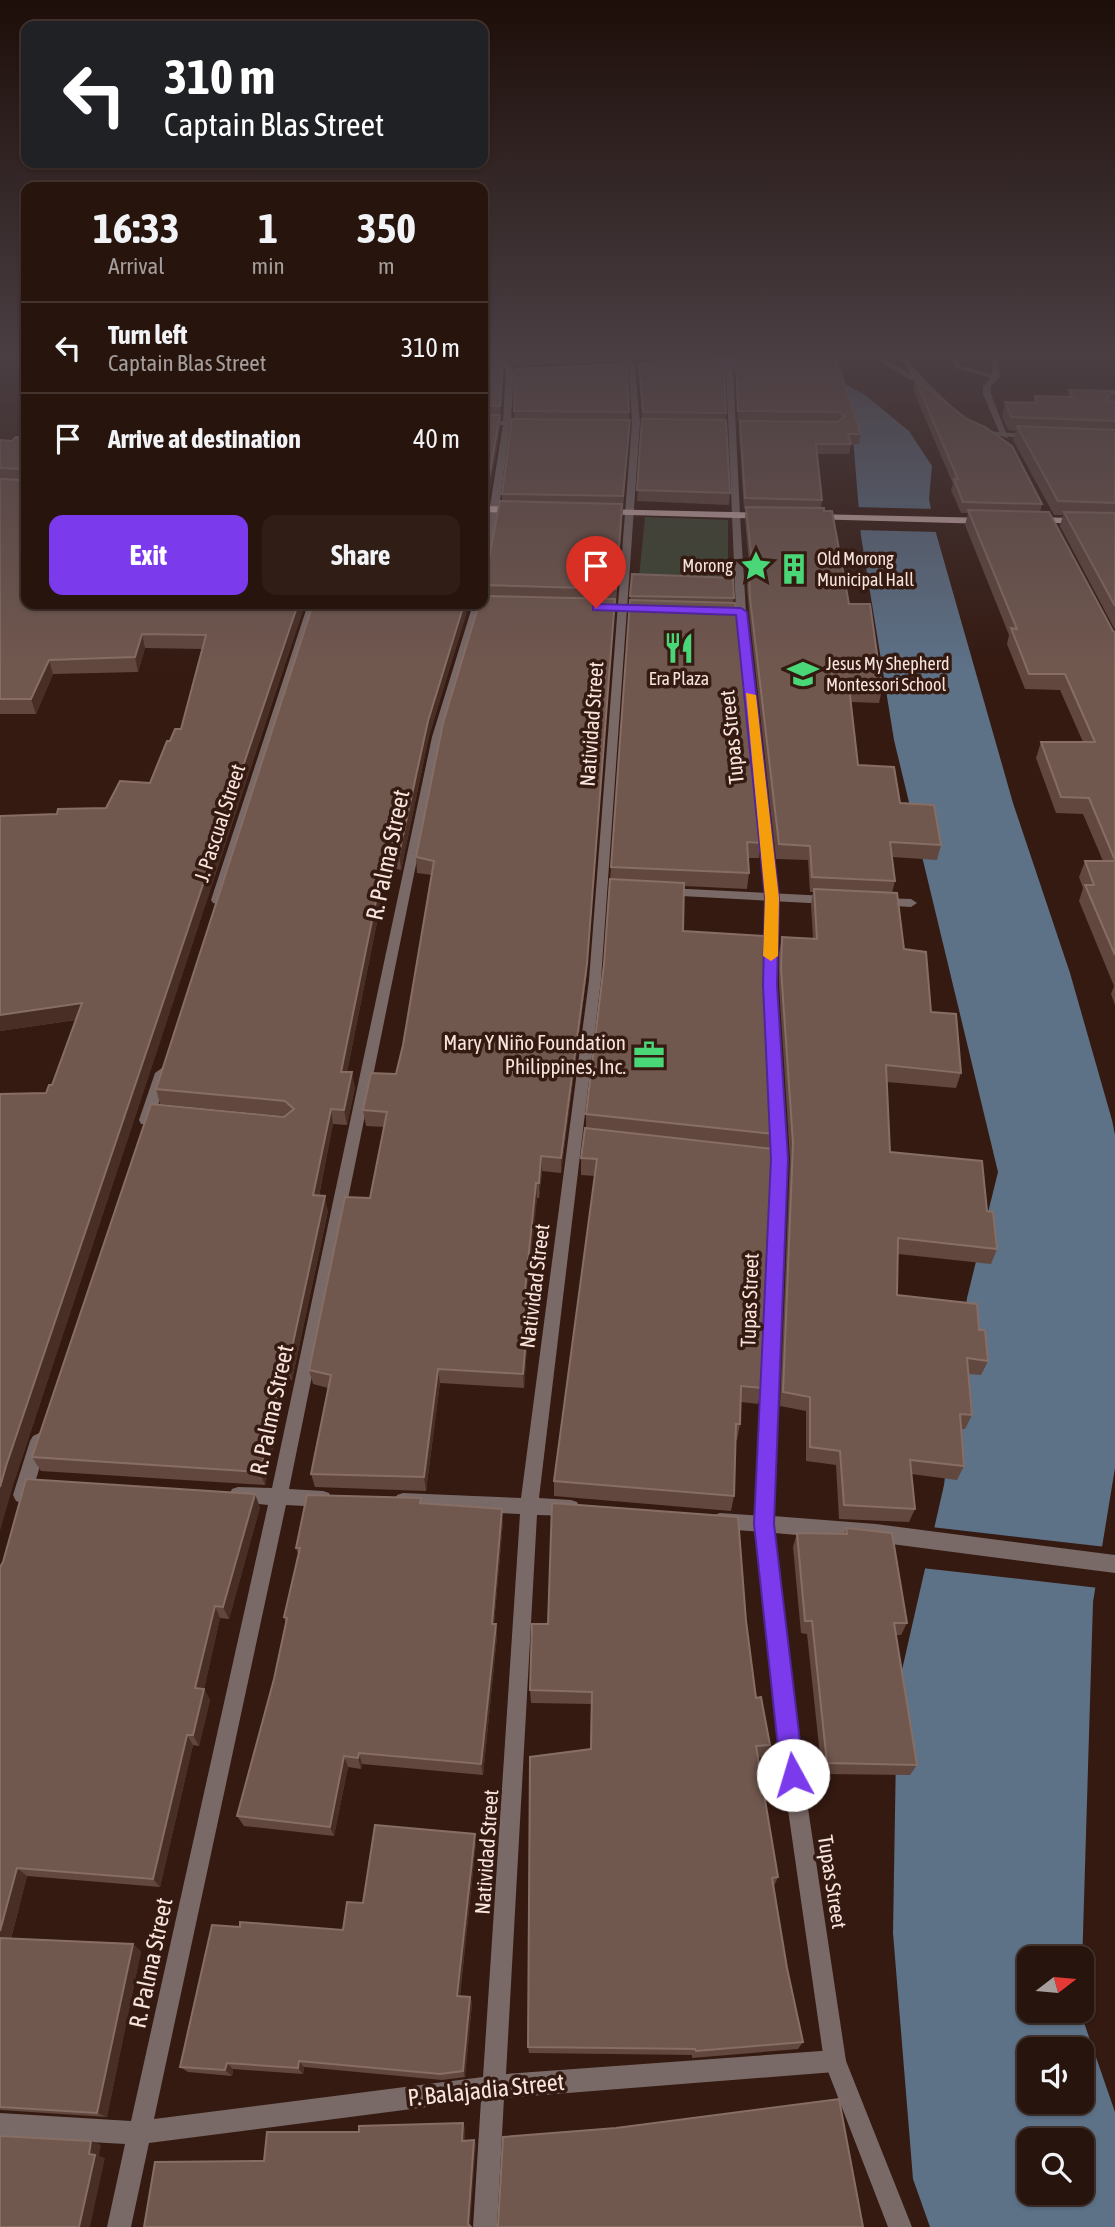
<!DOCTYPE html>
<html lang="en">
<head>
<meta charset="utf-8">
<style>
  body { margin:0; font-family:"Asap Condensed",sans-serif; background:#2f1d16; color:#f1f3f6; height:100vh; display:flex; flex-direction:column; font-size:26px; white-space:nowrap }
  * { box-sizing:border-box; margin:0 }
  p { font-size:23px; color:#a49e9d }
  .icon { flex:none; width:38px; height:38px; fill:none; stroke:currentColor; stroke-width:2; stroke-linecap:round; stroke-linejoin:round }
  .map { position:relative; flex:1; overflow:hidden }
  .drawer { position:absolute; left:21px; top:182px; width:467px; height:427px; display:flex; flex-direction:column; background:#27140d; border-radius:14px; box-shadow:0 2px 5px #0004,0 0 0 2px #43332e }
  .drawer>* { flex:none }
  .banner { position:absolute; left:21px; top:21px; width:467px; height:147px; border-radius:14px; box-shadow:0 2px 5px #0004,0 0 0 2px #43332e; background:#202124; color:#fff; overflow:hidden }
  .needle { width:46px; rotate:74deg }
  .buttons { position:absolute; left:1017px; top:1946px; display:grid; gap:14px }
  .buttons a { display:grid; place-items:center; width:77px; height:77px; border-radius:14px; background:#27140d; box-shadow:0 2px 5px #0004,0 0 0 2px #43332e; font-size:35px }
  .pin { position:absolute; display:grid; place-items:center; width:60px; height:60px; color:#fff; margin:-72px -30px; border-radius:50% 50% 50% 0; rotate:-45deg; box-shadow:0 0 7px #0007 }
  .pin .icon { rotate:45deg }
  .me { position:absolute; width:77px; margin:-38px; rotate:354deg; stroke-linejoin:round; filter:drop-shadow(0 0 5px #0008) }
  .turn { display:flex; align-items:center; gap:24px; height:147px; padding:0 28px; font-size:32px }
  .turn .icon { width:91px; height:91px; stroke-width:2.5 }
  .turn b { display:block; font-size:49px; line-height:60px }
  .eta { display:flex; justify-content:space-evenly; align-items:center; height:119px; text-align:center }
  .eta b { font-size:42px; font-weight:700; line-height:49px }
  .cta { display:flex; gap:14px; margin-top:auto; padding:14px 28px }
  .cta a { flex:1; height:80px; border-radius:14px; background:#7c3aed; color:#fff; font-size:28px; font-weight:700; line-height:80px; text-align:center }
  .cta a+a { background:#2f1d16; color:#f1f3f6 }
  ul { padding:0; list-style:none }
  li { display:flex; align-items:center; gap:21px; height:91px; padding:0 28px; border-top:2px solid #43332e }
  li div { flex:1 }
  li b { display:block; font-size:26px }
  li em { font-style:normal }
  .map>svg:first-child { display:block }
  .green { fill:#3c4532 }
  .water { fill:#5d7187; fill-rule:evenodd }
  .pier { fill:#341a11 }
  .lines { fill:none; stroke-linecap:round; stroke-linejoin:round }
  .service { fill:#796967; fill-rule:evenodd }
  .minor { fill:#796967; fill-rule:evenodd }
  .tertiary { fill:#796967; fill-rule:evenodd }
  .primary { fill:#d2b1ae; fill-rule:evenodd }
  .wall { fill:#61473e }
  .shaded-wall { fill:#482e25 }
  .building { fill:#71584f; stroke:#866e65; stroke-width:2 }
  .route { fill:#7c3aed; stroke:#51269a; stroke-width:2 }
  .slow { fill:#f59e0b }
  .labels { text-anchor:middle; stroke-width:7; stroke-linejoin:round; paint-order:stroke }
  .far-poi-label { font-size:18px; fill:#f6e4dd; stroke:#341a11; text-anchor:start }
  .street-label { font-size:21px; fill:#f6e4dd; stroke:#341a11 }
  .poi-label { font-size:21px; fill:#f6e4dd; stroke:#341a11; text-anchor:end }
  .near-street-label { font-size:24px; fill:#f6e4dd; stroke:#341a11 }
</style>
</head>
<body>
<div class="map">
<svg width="1115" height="2227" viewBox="0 0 1115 2227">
  <rect width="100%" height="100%" fill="#341a11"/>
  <path class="green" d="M645 517 728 520V592L638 588Z"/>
  <path class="water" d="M700 356H768L838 380 865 395 909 431 932 466 929 499 936 533 1013 803 1070 973 1112 1120 1115 1135V1468L1093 1602 1082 1967V1958H1029V2011H1080L1115 2112V2227H930L913 2179 893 1933 897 1692 944 1485 967 1298 998 1172 894 740 861 536 853 438 748 376ZM1029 2049H1082V2102H1029ZM1029 2140H1082V2193H1029Z"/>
  <path class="pier" d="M854 507 935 509 939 532 856 530Z
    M931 1527 1106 1547 1099 1588 922 1568Z"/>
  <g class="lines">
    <path class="service" d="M952 356H959L960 366 992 374V356H998L1000 377 991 386V394L1008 438 1001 436 983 394V386L991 378 955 368Z"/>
    <path class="minor" d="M497 356H504L514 371 511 421H531L535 423 531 425H510L499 509 487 572 483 575V549L503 425H483V421H503L506 371Z
      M619 356H626L635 367 640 423 601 980 539 1498 571 1500 577 1502 580 1508 577 1514 571 1516 537 1515 506 2074 835 2050 843 2053 846 2061 843 2069 835 2072 504 2098 497 2227H473L481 2100 149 2143 131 2227H107L125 2144 0 2137V2113L131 2121 268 1505 232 1501 229 1495 232 1489 238 1487 272 1488 432 737 473 604H482L442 737 289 1489 323 1491 329 1493 332 1499 329 1505 323 1507 286 1505 154 2119 483 2077 520 1514 403 1509 397 1507 394 1501 397 1495 403 1493 521 1498 589 980 632 423 629 367Z
      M707 360 722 363 733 369 740 515 736 518 732 515 726 370 718 366 705 363Z
      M308 604H318L223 900 217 904 213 903 211 900Z
      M667 888 828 896 834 900 828 904 663 895V889Z
      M880 898 911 899 917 903 911 907 876 905 874 902Z
      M162 1068 169 1073 153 1120 151 1124H141L139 1120 155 1073Z
      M39 1433 45 1436 48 1441 31 1495 28 1501 22 1503 16 1501 13 1495 30 1441 33 1436Z
      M720 1513 764 1516 770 1518 773 1524 770 1530 764 1532 720 1529 714 1527 711 1521 714 1515Z"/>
    <path class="tertiary" d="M871 356H880L912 375 897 356H904L926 381 955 409 948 411 916 379 910 380Z
      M978 430 1033 435 1037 437 1033 439 981 434H978Z
      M736 512 740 515 746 612 778 898 776 985 787 1159 773 1516 876 1524 1115 1555V1573L876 1542 774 1533 803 1775 846 2061 912 2227H888L824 2061 783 1775 755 1524 773 1159 764 985 766 898 736 612 732 515Z"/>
    <path class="primary" d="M483 506 521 507 526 510 521 513 483 512Z
      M598 509 770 513 775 516 770 519 594 514V510Z
      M812 514 990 518 995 521 990 524 808 519 807 517Z
      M1032 517 1115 519V525L1028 522 1027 520Z"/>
  </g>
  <path class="wall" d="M483 356 503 359V372L500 428 488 503 485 504 486 515 483 533Z
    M507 356H620V362L513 366Z
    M778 356H835L861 434 859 444H851L849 454H817L822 500 821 508 849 604 882 689 879 703 851 702 858 765 900 803 941 845 937 860 892 857 895 881 892 893 904 949 931 1012 961 1073 956 1088 887 1082 890 1152 987 1211 997 1249 991 1264 898 1254 897 1295 979 1330 988 1361 981 1375 969 1374 972 1415 965 1429H961L964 1466 957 1480 911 1474 915 1509 909 1522 839 1519 836 1465 806 1461V1411L780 1406 790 1159 779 985V953L782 937 813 938 811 905 813 892H810L808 860 776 859 749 612 747 586 749 573H750L745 520 746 509H744L739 431 740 421H738L735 368 736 358H780Z
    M639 363 726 413 725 420 730 493 729 505 637 501 642 419Z
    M915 379 1042 504 1040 512 1113 631 1115 632V1005L1111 994 1114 986 1079 901 1083 888 1079 877 1085 861H1103L1083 814 1056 813 1036 758 1041 742H1083L1060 690 1025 689 1007 644 1009 635 965 525 968 513H961L951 490 953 484 913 390Z
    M1069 390 1115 391V630L1060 526 1063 515H1054L1013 440 1016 431 1008 430 1002 416 1005 402 1033 403 1035 396 1067 397Z
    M514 411 629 412V419L514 418Z
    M629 430 616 603H615L586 980 561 1173 542 1171 539 1198H537L527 1291 530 1306 524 1388 440 1383 426 1491 315 1487 311 1474 328 1388 313 1384 309 1370 370 1198 384 1127 366 1126 363 1110 396 1074 403 1045 432 875 417 873 416 857 483 604V563L489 559 502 502V494Z
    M0 440 305 604 15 1479 46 1093 52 1085 76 1020 0 1031V816L57 814 106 808 150 783 170 741 181 729 202 649 145 648 138 672 53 674 36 714H0Z
    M632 574 734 598 733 603 761 843 759 858H748L749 873 747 889 684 886 683 931 773 1134 770 1149 762 1388 758 1404 741 1402 740 1424 737 1440H735L734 1496 731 1511 554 1496V1481L595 1176 581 1175V1158L586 1128V1114L604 964Z
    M467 611 429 736 401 870 388 867 347 1072 355 1087 347 1125 333 1124 319 1196 328 1211 292 1380 289 1379 265 1485 41 1471 32 1457 285 1116 160 1104 156 1089Z
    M421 1498V1503L503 1522 494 1624H496L497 1636 483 1775 362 1764 361 1769 348 1767 334 1836 244 1826 237 1816 274 1679 286 1623 284 1617 298 1554 296 1548Z
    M260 1507 229 1619 220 1618 204 1689 210 1700 199 1746 193 1745 160 1887 27 1876 11 1939 141 1951 107 2117 0 2110V1567Z
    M846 1528 907 1623 901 1635H896L917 1765 910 1775 822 1774 807 1634 801 1633 793 1547 797 1533 844 1534Z
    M746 1621 756 1698 770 1745 766 1757 758 1758 778 1877 774 1886 787 1968 803 2042 798 2049 692 2058V2055L529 2053 528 2047 590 1749 591 1704 531 1703 530 1690 548 1624Z
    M475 1834 476 1843 460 1996 470 1997 472 2003 465 2077 442 2080 304 2067 303 2074 233 2069 232 2076 188 2072 180 2067 240 1927 343 1930 363 1903Z"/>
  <path class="shaded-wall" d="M503 359V372L501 418 500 406Z
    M500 415V428L488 503 485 504 486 515 483 533V491Z
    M615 599 586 980 561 1173V1158Z
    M298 604H305L15 1479 0 1531V1487L6 1466Z
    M464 604H467V611L429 736 401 870 399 854 428 721Z
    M142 634 145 648 138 672 135 657Z
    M49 660 53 674 36 714 31 699Z
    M386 852 388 867 344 1087 341 1072Z
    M82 1003 88 1018 0 1031V1015Z
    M352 1072 355 1087 347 1125 344 1110Z
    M331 1109 333 1124 316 1210 313 1195Z
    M541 1156 542 1171 539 1198V1183Z
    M536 1183 537 1198 526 1306 525 1291Z
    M325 1196 328 1211 292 1380 288 1366Z
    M530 1291V1306L524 1388 523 1374Z
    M285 1366 289 1379 265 1485 260 1472Z
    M438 1369 440 1383 426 1491 424 1477Z
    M255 1494 260 1507 229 1619 223 1607Z
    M502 1509 503 1522 493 1636 492 1624Z
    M215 1606 220 1618 204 1689 210 1700 199 1746 193 1735 195 1688Z
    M496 1624 497 1636 483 1775 481 1764Z
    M187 1735 193 1745 160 1887 153 1879Z
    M359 1753 362 1764 361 1769 358 1758Z
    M344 1756 348 1767 334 1836 330 1827Z
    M475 1834 476 1843 459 2002 457 1996Z
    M17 1868 27 1876 9 1946 0 1940V1931Z
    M133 1944 141 1951 107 2117 97 2113Z
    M470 1997 472 2003 465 2077 463 2071Z
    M299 2061 304 2067 303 2074 298 2068Z
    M227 2063 233 2069 232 2076 225 2070Z
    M463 2123 465 2128V2145L462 2141Z
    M474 2140 476 2144 470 2227 468 2224Z
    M91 2141 101 2145 99 2156 105 2158 90 2227H79Z"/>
  <path class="building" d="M483 356H502L503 359 500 406H483Z
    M792 356H835L861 434H848L851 444H816L822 500 745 498 740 421 838 422 845 416 838 412 738 411 736 358 794 357Z
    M712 361 724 364 726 413 643 412 639 363Z
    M627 364 629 412 514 411 515 369Z
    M915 379 967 419 985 427 1012 446 1042 504 963 502 954 479H958Z
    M1069 390 1115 391V393H1112L1106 399 1110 402H1115V421L1011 417 1005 402 1038 403 1035 396 1073 397Z
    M483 415H500L487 490 483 491Z
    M512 419 630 420 623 496 502 494Z
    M642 419 726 420 730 493 637 490Z
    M1017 426 1115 430V503L1058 501Z
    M16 437 26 438V604H298L6 1466 0 1487V1094L46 1093 49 1085H52L82 1003 0 1015V816L57 814 58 809 106 808 120 781 150 783 167 741H170L175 729H181L206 635 142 634 135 657 49 660 31 699H0V479L22 480 25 478 22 469 0 468V440L12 441Z
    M483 501H485L483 515Z
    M500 501 622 504 616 589 483 585V563L489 559Z
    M746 507 824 508V511H832L849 604H870L882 689 849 687 858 765 894 767 900 803 934 805 941 845 890 842 895 881 812 877 810 846 779 844 750 598 749 573H753Z
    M968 510 1049 512 1113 631 1115 632V860L1089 798 1061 797 1041 742H1095L1065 674H1029L1011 628 1017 629Z
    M1064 512 1115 513V606Z
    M632 574 733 578 734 598 630 596Z
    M483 596 615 599 587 964 561 1158 541 1156 539 1183H536L525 1291H530L523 1374 438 1369 424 1477 311 1474 331 1375 309 1370 345 1197 370 1198 387 1112 363 1110 371 1073 396 1074 403 1045 434 861 416 857 443 723 479 604H483Z
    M630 600 735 603 761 843 747 842 749 873 611 867Z
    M313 604H464L428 721 399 854 386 852 341 1072H352L344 1110 331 1109 313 1195 325 1196 288 1366H285L260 1472 32 1457 151 1104 284 1117 294 1109 285 1101 156 1089Z
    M1085 861H1115V955L1085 885H1094Z
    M610 879 684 883 683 931 764 936 773 1134 586 1114 604 964Z
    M814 889 897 893 904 949 926 952 931 1012 956 1014 961 1073 886 1065 890 1152 982 1161 987 1211 993 1212 997 1249 898 1238 897 1295 977 1304 979 1330H985L988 1361 967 1358 972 1415 960 1414 964 1466 910 1460 915 1509 844 1505 840 1451 810 1447V1397L783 1392 793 1143 781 969 782 937 817 939Z
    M585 1128 773 1149 762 1388 741 1386 740 1424H736L734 1496 554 1481 597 1159 581 1158Z
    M26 1479 255 1494 223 1607 215 1606 195 1688 204 1689 193 1735H187L153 1879 17 1868 0 1931V1567L3 1562Z
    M307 1495 421 1498 420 1503 502 1509 492 1624H496L481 1764 359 1753 358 1758 344 1756 330 1827 237 1816 274 1679 287 1618 284 1617 300 1548H296Z
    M552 1503 738 1517 746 1621 756 1698 761 1697 770 1745 756 1746 778 1877 772 1878 787 1968 803 2042 696 2051 695 2049 528 2047 530 1757 591 1749 592 1692 530 1690 532 1624H548Z
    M846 1528 892 1533 907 1623H894L917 1765 827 1763 812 1621H805L797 1533 847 1534Z
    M375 1825 475 1834 457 1996 470 1997 463 2071 440 2074 299 2061 298 2068 227 2063 225 2070 180 2067 212 1925 240 1927V1922L343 1930 347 1902 363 1903Z
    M0 1938 133 1944 97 2113 0 2107Z
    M839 2099 863 2227H496L498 2225 503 2137 616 2128Z
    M463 2123 462 2141 474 2140 468 2224 471 2227H144L155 2162 264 2161 267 2132H359V2126Z
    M0 2136 91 2141 89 2154 95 2155 79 2227H0Z"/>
  <linearGradient id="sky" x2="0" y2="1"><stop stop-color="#1d0e09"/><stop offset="0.53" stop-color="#4a3e43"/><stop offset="1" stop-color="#4a3e43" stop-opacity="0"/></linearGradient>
  <rect width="1115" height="668" fill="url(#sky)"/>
  <path class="route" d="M596 604 741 608 747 612 779 898 777 985 788 1159 774 1524 804 1775 801 1783 793 1786 784 1783 781 1775 754 1524 771 1159 763 985 765 898 736 615 593 610V605Z"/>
  <path class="slow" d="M746 693 756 695 779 898 778 956 771 961 763 956 765 898Z"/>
  <defs>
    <symbol id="sight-bare" viewBox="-9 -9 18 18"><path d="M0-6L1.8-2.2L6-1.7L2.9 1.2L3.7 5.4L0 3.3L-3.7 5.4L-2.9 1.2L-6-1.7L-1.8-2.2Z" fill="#49d778" stroke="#341a11" stroke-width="2.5" paint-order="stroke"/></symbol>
    <symbol id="building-bare" viewBox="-9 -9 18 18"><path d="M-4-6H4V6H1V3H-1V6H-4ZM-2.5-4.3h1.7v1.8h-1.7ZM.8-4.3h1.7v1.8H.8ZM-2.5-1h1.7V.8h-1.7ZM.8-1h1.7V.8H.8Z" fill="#49d778" stroke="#341a11" stroke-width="2.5" paint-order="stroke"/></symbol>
    <symbol id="restaurant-bare" viewBox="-9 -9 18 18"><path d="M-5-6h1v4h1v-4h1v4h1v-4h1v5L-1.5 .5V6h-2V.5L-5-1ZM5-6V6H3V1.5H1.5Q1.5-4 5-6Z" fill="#49d778" stroke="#341a11" stroke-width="2.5" paint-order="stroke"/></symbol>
    <symbol id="school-bare" viewBox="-9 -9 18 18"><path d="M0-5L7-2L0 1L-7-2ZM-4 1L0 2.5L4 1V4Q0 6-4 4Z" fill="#49d778" stroke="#341a11" stroke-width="2.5" paint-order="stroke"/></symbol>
    <symbol id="office-bare" viewBox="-9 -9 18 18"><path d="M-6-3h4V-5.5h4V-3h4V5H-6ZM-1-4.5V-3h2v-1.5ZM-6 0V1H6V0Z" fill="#49d778" stroke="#341a11" stroke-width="2.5" paint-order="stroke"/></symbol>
  </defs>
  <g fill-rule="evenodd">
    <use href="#sight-bare" x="734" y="544" width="44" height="44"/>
    <use href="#building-bare" x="772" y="547" width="44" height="44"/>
    <use href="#restaurant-bare" x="657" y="626" width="44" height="44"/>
    <use href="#school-bare" x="781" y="652" width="44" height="44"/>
    <use href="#office-bare" x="627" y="1033" width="44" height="44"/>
  </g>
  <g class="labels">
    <g class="far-poi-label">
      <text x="817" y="565">Old Morong<tspan x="817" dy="21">Municipal Hall</tspan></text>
      <text x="733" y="572" text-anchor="end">Morong</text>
      <text x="826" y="670">Jesus My Shepherd<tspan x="826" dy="21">Montessori School</tspan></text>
      <text x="679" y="685" text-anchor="middle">Era Plaza</text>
    </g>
    <g class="street-label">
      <text transform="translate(592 724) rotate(-86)" y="7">Natividad Street</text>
      <text transform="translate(732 737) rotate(-96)" y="7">Tupas Street</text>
      <text transform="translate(220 823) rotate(-72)" y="7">J. Pascual Street</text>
      <text transform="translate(535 1286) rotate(-83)" y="7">Natividad Street</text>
      <text transform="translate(750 1300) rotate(-88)" y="7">Tupas Street</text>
      <text transform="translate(487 1852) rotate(-86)" y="7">Natividad Street</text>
      <text transform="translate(832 1882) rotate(81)" y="7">Tupas Street</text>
    </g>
    <g class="poi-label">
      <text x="626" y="1050">Mary Y Niño Foundation<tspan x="626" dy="24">Philippines, Inc.</tspan></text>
    </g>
    <g class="near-street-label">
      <text transform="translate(388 855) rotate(-78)" y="8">R. Palma Street</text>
      <text transform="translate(272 1410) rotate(-78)" y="8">R. Palma Street</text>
      <text transform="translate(151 1963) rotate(-78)" y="8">R. Palma Street</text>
      <text transform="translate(486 2090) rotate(-6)" y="8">P. Balajadia Street</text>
    </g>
  </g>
</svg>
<div class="buttons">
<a><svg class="needle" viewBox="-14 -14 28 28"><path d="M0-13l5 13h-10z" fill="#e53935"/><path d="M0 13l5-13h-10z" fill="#a49e9d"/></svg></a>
<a><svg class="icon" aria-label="sound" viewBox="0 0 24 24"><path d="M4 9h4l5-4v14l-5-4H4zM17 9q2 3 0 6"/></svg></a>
<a><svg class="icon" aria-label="search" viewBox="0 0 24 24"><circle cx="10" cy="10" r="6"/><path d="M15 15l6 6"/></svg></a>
</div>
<div class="pin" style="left:596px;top:608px;background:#d93025"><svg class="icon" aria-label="arrive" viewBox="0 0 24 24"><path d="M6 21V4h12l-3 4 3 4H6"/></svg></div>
<svg class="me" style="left:793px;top:1775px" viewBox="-20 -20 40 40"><circle r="19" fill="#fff"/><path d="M0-13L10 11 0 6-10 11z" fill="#7c3aed"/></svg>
<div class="banner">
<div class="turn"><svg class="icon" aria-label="left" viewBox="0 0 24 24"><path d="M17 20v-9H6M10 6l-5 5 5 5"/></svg><div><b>310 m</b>Captain Blas Street</div></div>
</div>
<section class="drawer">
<div class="eta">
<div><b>16:33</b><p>Arrival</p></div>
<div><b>1</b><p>min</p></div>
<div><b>350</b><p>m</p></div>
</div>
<ul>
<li><svg class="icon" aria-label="left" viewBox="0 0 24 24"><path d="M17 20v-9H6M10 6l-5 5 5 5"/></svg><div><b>Turn left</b><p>Captain Blas Street</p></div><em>310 m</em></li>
<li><svg class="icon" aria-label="arrive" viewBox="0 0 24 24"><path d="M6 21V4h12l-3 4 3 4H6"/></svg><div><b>Arrive at destination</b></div><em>40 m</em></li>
</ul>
<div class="cta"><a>Exit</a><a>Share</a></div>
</section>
</div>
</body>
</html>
